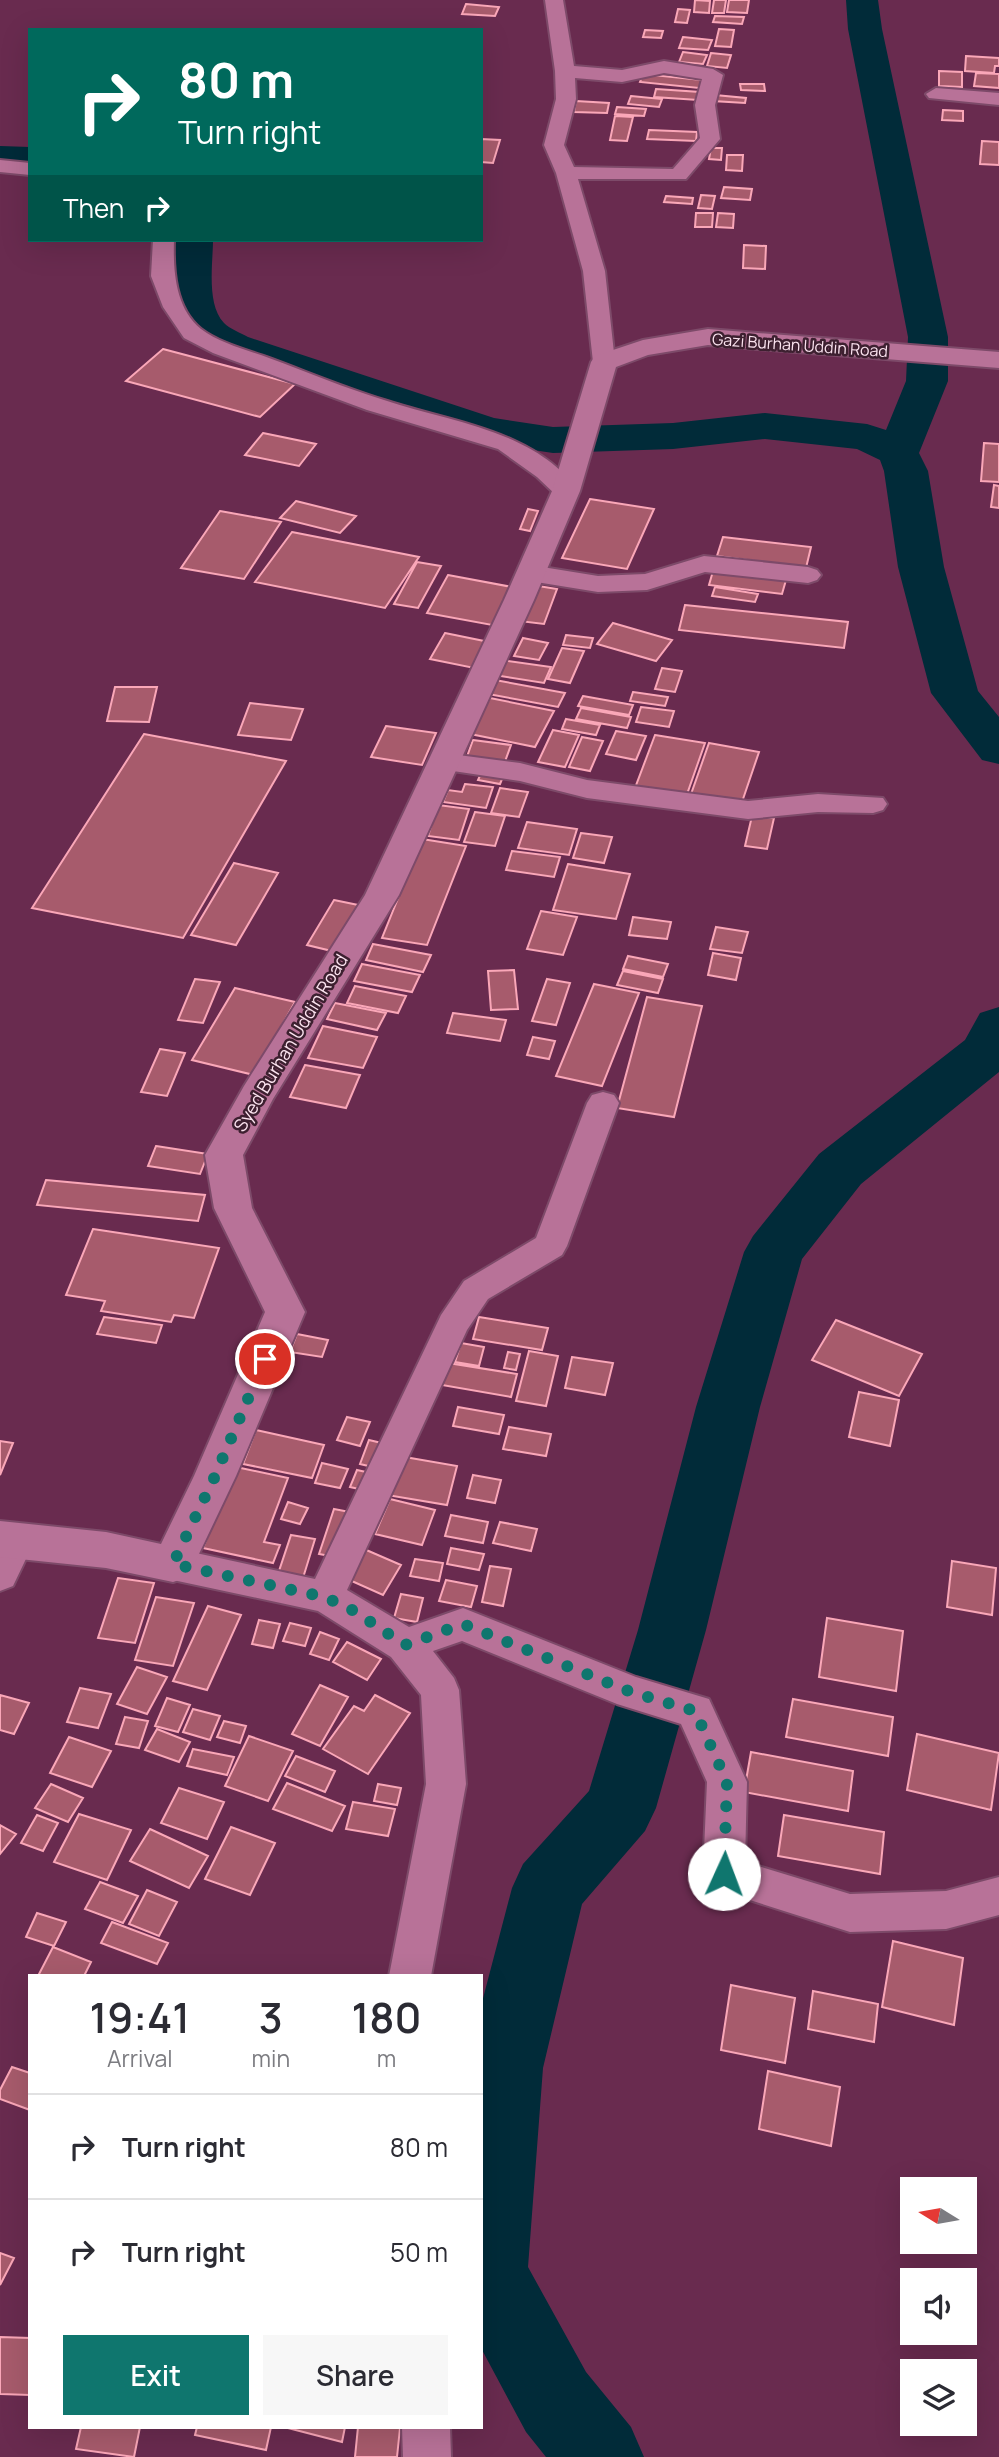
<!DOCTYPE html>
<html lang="en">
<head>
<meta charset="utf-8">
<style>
  body { margin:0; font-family:Manrope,sans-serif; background:#f7f7f7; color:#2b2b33; height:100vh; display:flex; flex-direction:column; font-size:26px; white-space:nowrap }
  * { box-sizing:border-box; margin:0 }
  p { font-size:23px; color:#7c7c81 }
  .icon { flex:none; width:38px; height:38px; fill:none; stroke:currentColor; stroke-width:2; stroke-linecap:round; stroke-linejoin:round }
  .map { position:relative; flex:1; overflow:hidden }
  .details { position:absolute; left:28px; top:1974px; width:455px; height:455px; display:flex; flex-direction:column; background:#fff; border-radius:0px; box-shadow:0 7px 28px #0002 }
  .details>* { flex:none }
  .top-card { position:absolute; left:28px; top:28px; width:455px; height:214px; border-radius:0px; box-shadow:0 7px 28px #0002; background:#00695c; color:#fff; overflow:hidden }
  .needle { width:46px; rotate:281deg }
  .fabs { position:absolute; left:900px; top:2177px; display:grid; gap:14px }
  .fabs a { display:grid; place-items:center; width:77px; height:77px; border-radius:0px; background:#fff; box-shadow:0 7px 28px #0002; font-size:35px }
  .pin { position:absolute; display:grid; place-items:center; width:60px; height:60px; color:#fff; margin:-30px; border:4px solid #fff; border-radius:50%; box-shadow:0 2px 7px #0007 }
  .me { position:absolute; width:77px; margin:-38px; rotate:2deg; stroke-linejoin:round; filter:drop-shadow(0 0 5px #0008) }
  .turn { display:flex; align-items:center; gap:24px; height:147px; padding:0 35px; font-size:32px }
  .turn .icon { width:91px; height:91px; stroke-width:2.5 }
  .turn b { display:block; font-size:49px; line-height:60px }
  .then { display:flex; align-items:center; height:66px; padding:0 35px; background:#0003; gap:14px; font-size:26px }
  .eta { display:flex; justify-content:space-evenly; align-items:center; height:119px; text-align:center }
  .eta b { font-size:42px; font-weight:600; line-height:49px }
  .primary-button { display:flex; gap:14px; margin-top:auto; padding:14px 35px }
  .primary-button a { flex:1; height:80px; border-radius:0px; background:#0f766e; color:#fff; font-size:28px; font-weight:600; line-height:80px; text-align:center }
  .primary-button a+a { background:#f7f7f7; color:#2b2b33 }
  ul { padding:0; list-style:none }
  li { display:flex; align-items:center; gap:21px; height:105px; padding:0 35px; border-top:2px solid #e1e1e2 }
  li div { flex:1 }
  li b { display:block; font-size:26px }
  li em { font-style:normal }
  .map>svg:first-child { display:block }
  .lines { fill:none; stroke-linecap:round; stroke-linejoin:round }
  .river { fill:#012b39; fill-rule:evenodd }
  .building { fill:#a75b6c; stroke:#faa7b8; stroke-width:2 }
  .minor-casing { stroke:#7d4a69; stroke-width:4 }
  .tertiary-casing { stroke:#7d4a69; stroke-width:4 }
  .minor { fill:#b87298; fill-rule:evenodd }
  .tertiary { fill:#b87298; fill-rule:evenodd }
  .route { stroke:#0f766e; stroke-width:12; stroke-dasharray:0 21.6 }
  .labels { text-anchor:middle; stroke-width:5; stroke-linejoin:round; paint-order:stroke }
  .far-street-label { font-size:16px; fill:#fce4f0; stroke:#3d2030 }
  .street-label { font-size:18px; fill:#fce4f0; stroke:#3d2030 }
</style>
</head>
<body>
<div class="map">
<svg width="999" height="2457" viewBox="0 0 999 2457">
  <rect width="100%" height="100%" fill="#692b4f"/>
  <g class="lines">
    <path class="river" d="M846 0H878L882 29 948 337V381L919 453 928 471 944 567 978 691 999 717V764L982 760 931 693 898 567 884 471 880 460 857 449 765 439 673 449 553 453 487 443 220 355C168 324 173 294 175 240H213C213 263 206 304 224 323 230 329 241 333 248 337L494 418 553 427 673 423 765 413 867 424 886 430 906 381 908 337 848 29Z
      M0 146 30 147V169L0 168Z
      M999 1007V1072L861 1184 802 1259 760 1407 706 1630 656 1808 645 1831 582 1904 543 2068 528 2267 586 2372 631 2427 644 2457H546L526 2432 481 2348V2006L512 1888 523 1864 589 1791 638 1630 696 1407 744 1252 753 1236 819 1154 965 1040 980 1013Z"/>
  </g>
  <path class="building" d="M695 0 710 1 709 13 694 12Z
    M714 0H726L724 13H712Z
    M729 0H749L747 13 727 12Z
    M466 4 499 7 495 16 462 14Z
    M678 9 690 10 687 23 675 22Z
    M715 16 744 17 742 24 713 22Z
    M719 29 734 30 731 47 715 46Z
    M645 30 663 31 661 38 643 37Z
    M683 37 712 40 708 50 679 48Z
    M683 52 707 55 703 64 679 62Z
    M711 53 731 55 727 68 707 66Z
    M966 56 999 58V66H995L994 73 965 71Z
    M939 71 962 72V87L939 86Z
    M976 73 999 74V88L974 86Z
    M643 74 702 80 699 88 640 82Z
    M740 84H764L765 91 741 90Z
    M656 89 700 92 698 100 654 97Z
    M715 95 746 98 745 103 713 101Z
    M631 96 662 99 659 107 628 104Z
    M576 101 609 103 607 113 574 112Z
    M617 107 646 109 644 116 615 114Z
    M943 110 963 111V121L942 120Z
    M615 116 633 117 627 141 610 140Z
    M649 130 697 132 696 141 647 139Z
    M481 139 500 140 493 163 481 162Z
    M982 141 999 142V165L980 164Z
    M711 148H722L721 160 709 159Z
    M727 155H743L742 171 726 170Z
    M724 187 752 189 750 200 721 198Z
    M701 195 715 196 712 209 698 208Z
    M666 196 693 198 692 204 664 202Z
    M696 213H713L712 227H695Z
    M718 213 734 214 733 228 716 227Z
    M744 245 766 246 765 269 743 268Z
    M163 349 295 384 260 417 126 381Z
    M263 433 316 444 299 466 245 455Z
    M984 443 999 444V482L981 481Z
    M994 485 999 486V508L991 507Z
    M590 499 654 509 627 569 562 558Z
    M296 501 356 516 340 533 280 518Z
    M528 509 538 511 530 531 520 529Z
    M220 511 281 522 244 579 181 568Z
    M292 532 419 557 385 608 255 582Z
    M723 537 811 547 806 568 717 556Z
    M417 562 441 566 418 608 394 604Z
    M713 571 786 580 782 594 709 585Z
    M448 575 512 587 492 625 427 613Z
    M532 585 557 589 544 624 519 621Z
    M715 587 758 594 755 602 712 596Z
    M685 605 848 622 844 648 679 630Z
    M613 623 672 640 656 661 597 644Z
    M445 633 489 642 474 668 430 659Z
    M566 635 593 638 590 648 563 645Z
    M523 638 548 643 539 660 514 656Z
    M562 648 584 651 570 683 548 679Z
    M501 660 551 667 544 683 494 675Z
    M662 668 682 671 675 692 655 689Z
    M495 680 565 693 558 707 488 694Z
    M115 687H157L149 722 107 721Z
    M633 692 668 697 665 706 630 701Z
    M583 696 633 705 629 715 578 706Z
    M490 698 554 711 535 747 470 734Z
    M250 703 303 709 291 740 238 735Z
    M641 707 674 711 669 727 636 722Z
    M581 708 631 717 627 728 576 719Z
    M566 719 600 725 596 735 562 729Z
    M386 726 436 733 422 765 371 757Z
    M553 730 579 735 565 767 538 762Z
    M616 731 646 736 636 760 606 754Z
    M144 734 286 761 183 938 32 908Z
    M655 735 705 743 686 797 635 788Z
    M582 737 603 741 590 771 569 767Z
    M473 740 511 745 503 767 465 762Z
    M709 743 759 752 741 805 690 797Z
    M483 769 505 772 500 784 478 780Z
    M465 784 493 787 486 808 443 802 448 790 462 792Z
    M500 788 528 792 519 817 491 813Z
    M438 805 469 809 459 840 428 836Z
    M475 812 505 816 495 846 464 842Z
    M752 816 774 818 767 849 745 846Z
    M527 822 577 829 569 855 518 848Z
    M581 833 612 837 604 863 573 858Z
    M422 839 466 846 427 945 382 938Z
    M512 851 560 857 554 877 506 870Z
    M234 863 278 873 236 945 191 935Z
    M568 864 630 874 616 919 553 910Z
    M334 900 363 906 336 952 307 945Z
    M541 911 577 917 563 955 527 949Z
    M633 917 671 922 667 939 629 935Z
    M716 927 748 932 742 953 710 949Z
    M373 944 431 955 423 972 366 960Z
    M713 953 741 958 736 980 708 975Z
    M628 956 668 964 663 977 623 969Z
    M362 964 420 975 412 992 354 981Z
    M514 970 518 1009 491 1010 488 971Z
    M623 971 663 979 658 993 617 985Z
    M195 979 220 982 203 1023 178 1020Z
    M547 979 570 983 556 1025 532 1021Z
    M594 984 639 993 602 1086 556 1076Z
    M355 986 406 996 398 1013 347 1003Z
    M235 988 295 1002 254 1075 192 1060Z
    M647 997 702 1006 674 1117 617 1108Z
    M335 1003 386 1013 377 1030 327 1019Z
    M453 1013 506 1020 500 1041 447 1033Z
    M323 1026 377 1037 363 1068 308 1058Z
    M533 1037 555 1041 549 1059 527 1055Z
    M160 1049 185 1053 167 1096 141 1092Z
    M305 1065 360 1075 346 1108 290 1097Z
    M156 1146 208 1154 200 1174 148 1166Z
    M46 1180 205 1195 198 1221 37 1205Z
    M93 1229 219 1248 194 1318 174 1315 171 1322 101 1311 105 1301 66 1295Z
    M104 1317 162 1325 156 1343 97 1334Z
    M479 1317 548 1328 542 1350 473 1339Z
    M836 1320 922 1354 899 1396 812 1360Z
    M297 1334 328 1340 322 1357 290 1352Z
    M461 1343 484 1347 479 1366 455 1362Z
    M529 1351 558 1356 546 1406 516 1401Z
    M508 1352 520 1354 516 1370 504 1368Z
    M572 1357 613 1363 605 1395 565 1388Z
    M448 1363 517 1374 511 1397 442 1385Z
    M859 1392 899 1400 890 1446 849 1437Z
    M458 1407 504 1415 499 1434 453 1426Z
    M347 1417 370 1422 360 1446 337 1440Z
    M509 1427 551 1434 546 1456 503 1449Z
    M256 1430 324 1445 312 1478 243 1464Z
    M369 1440 390 1445 381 1469 360 1464Z
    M0 1441 13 1443 0 1475Z
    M399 1456 457 1466 447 1505 387 1495Z
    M322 1463 348 1469 340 1488 315 1483Z
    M236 1467 288 1478 264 1542 280 1545 273 1563 203 1548Z
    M357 1470 375 1474 368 1491 350 1487Z
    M473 1475 501 1480 495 1503 467 1498Z
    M390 1499 435 1510 422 1545 375 1534Z
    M288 1502 308 1508 300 1524 281 1519Z
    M334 1509 355 1513 341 1558 319 1554Z
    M451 1515 488 1522 483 1543 445 1536Z
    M500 1522 537 1529 531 1551 493 1543Z
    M291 1535 315 1539 303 1578 278 1574Z
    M451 1548 484 1554 479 1570 447 1564Z
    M364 1549 401 1565 383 1595 345 1578Z
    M415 1559 443 1563 439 1581 410 1576Z
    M952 1561 996 1568 992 1615 947 1607Z
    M490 1566 511 1569 503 1606 482 1602Z
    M118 1578 154 1583 135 1643 98 1638Z
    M446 1580 477 1586 471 1607 439 1601Z
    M401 1594 423 1598 417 1622 394 1618Z
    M156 1597 194 1603 173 1666 135 1660Z
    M208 1606 241 1615 207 1690 173 1681Z
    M827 1618 903 1631 896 1691 819 1677Z
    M259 1620 280 1624 273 1648 252 1644Z
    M290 1623 311 1628 305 1646 283 1641Z
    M320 1632 339 1639 329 1660 310 1654Z
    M347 1642 381 1659 367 1680 333 1662Z
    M137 1667 167 1677 147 1714 117 1704Z
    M320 1685 348 1697 320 1746 292 1734Z
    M80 1688 111 1694 98 1728 67 1722Z
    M0 1695 29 1703 14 1734 0 1730Z
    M375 1695 410 1713 368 1774 323 1749 354 1706 364 1711Z
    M167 1698 190 1705 178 1732 155 1726Z
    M793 1699 893 1717 888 1756 786 1737Z
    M193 1709 220 1716 210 1740 183 1732Z
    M125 1717 148 1721 139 1748 116 1744Z
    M224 1721 246 1726 240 1743 217 1737Z
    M157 1729 190 1742 179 1762 145 1750Z
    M917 1734 999 1753 991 1810 907 1790Z
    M249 1736 293 1751 268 1801 225 1786Z
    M69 1737 111 1751 92 1787 50 1773Z
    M193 1749 234 1757 227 1775 187 1766Z
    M751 1752 853 1771 848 1811 744 1792Z
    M296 1756 335 1771 325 1792 285 1776Z
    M287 1783 345 1806 332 1831 273 1809Z
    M51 1784 83 1798 68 1822 35 1808Z
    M378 1784 401 1788 397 1805 374 1801Z
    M179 1788 224 1802 207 1839 161 1823Z
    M353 1802 395 1809 388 1836 346 1829Z
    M79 1814 131 1830 107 1880 54 1862Z
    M37 1815 58 1823 43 1851 21 1843Z
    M784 1815 884 1832 880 1874 778 1856Z
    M0 1825 16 1834 0 1854Z
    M231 1827 275 1843 250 1895 205 1879Z
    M150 1829 208 1856 189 1888 130 1861Z
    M100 1882 138 1896 123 1923 85 1909Z
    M147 1890 177 1902 159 1936 129 1924Z
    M37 1913 66 1922 54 1946 26 1937Z
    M112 1922 168 1943 157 1964 101 1943Z
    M893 1941 963 1958 954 2025 882 2007Z
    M53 1947 91 1962 84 1976H38Z
    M731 1985 795 1998 785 2063 721 2050Z
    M813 1991 878 2004 874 2042 808 2029Z
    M12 2067 30 2073V2110L0 2099V2090Z
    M768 2071 840 2087 831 2146 759 2129Z
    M0 2253 14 2258 0 2285Z
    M0 2337 30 2338V2395L0 2394Z
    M81 2427H140L134 2457 76 2449Z
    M197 2427H271L266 2450 195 2435Z
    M284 2427H345L342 2442Z
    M358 2427 400 2428 397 2457H355Z"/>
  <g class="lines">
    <defs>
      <path id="minor" d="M545 0H563L574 66 622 70 664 61 713 69 723 75 715 105 720 139 686 179H578L605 271 615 362 612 367H596L593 362 583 271 556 173 544 145 556 99 555 71ZM664 73 702 79 695 105 700 138 673 169 574 167 564 145 576 99 575 78 622 82Z
        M936 88 999 93V105L929 98 926 94Z
        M0 160 30 163V175L0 172Z
        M153 240H174C173 270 175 308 201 329 219 343 247 350 269 358 307 372 345 388 384 400 449 422 536 430 578 491L575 496 566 498 557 496 537 477 498 449 367 410 213 353 184 338 163 307 151 276Z
        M704 556 808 567 817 570 821 575 817 580 808 583 705 572 647 590 598 592 530 581 521 578 517 573 521 568 530 565 598 576 645 574Z
        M443 753 520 763 587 780 748 801 818 794 883 798 887 804 883 810 873 813 818 812 748 819 587 798 520 781 433 768 429 762 433 756Z
        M603 1092 614 1095 619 1103 567 1246 562 1255 488 1299 467 1330 347 1590 409 1627 463 1608 636 1677 709 1699 747 1782 745 1862 850 1894 946 1891 999 1877V1915L946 1929 850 1932 709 1887 703 1874 707 1782 681 1724 617 1704 462 1641 433 1651 454 1678 459 1690 466 1784 431 1976H389L426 1784 421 1695 391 1657 318 1611 173 1580 160 1575 154 1564 160 1553 173 1548 315 1579 441 1315 464 1281 536 1238 587 1103 592 1095Z
        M16 1525 29 1529 35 1540 13 1586 0 1591V1535L3 1529Z
        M402 2427H450L451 2457H403Z"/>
      <path id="tertiary" d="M708 329 999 352V368L708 345 648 355 616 367 580 491 534 600 399 895 273 1099 243 1155 252 1208 305 1312 236 1476 188 1577 173 1582 106 1568 0 1557V1521L106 1532 161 1544 194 1476 265 1312 214 1208 205 1155 244 1086 365 895 504 600 552 491 591 362 595 356 643 340Z"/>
    </defs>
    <use href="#minor" class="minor-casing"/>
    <use href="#tertiary" class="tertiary-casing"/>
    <use href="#minor" class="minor"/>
    <use href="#tertiary" class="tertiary"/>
  </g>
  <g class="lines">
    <path class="route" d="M265 1359 215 1476 173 1564 325 1597 354 1611 405 1645 463 1624 631 1692 695 1711 727 1782 724 1874"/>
  </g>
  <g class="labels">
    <g class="far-street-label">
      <text transform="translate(800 345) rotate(4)" y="6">Gazi Burhan Uddin Road</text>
    </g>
    <g class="street-label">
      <text transform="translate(291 1043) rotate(-59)" y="6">Syed Burhan Uddin Road</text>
    </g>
  </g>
</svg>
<div class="fabs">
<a><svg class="needle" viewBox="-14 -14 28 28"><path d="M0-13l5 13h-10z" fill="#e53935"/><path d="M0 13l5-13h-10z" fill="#7c7c81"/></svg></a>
<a><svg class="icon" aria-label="sound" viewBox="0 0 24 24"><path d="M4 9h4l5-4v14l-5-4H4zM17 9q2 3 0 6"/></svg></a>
<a><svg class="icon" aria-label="layers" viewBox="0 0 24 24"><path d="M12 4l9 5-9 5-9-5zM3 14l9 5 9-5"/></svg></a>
</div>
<div class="pin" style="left:265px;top:1359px;background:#d93025"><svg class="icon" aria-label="arrive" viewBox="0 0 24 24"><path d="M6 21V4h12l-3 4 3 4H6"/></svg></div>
<svg class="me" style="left:724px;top:1874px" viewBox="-20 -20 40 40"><circle r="19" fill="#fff"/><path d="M0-13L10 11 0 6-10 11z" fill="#0f766e"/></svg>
<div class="top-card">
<div class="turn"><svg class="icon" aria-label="right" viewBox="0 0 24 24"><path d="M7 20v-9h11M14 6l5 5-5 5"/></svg><div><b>80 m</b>Turn right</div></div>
<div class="then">Then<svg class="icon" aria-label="right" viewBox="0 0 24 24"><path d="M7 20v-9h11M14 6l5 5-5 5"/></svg></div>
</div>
<section class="details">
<div class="eta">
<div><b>19:41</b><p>Arrival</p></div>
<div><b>3</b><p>min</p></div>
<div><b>180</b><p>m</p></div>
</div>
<ul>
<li><svg class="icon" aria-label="right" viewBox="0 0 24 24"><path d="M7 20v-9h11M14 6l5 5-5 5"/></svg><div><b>Turn right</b></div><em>80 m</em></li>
<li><svg class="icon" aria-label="right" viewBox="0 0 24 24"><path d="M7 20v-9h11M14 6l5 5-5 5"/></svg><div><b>Turn right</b></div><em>50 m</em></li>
</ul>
<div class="primary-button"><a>Exit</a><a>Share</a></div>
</section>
</div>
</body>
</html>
